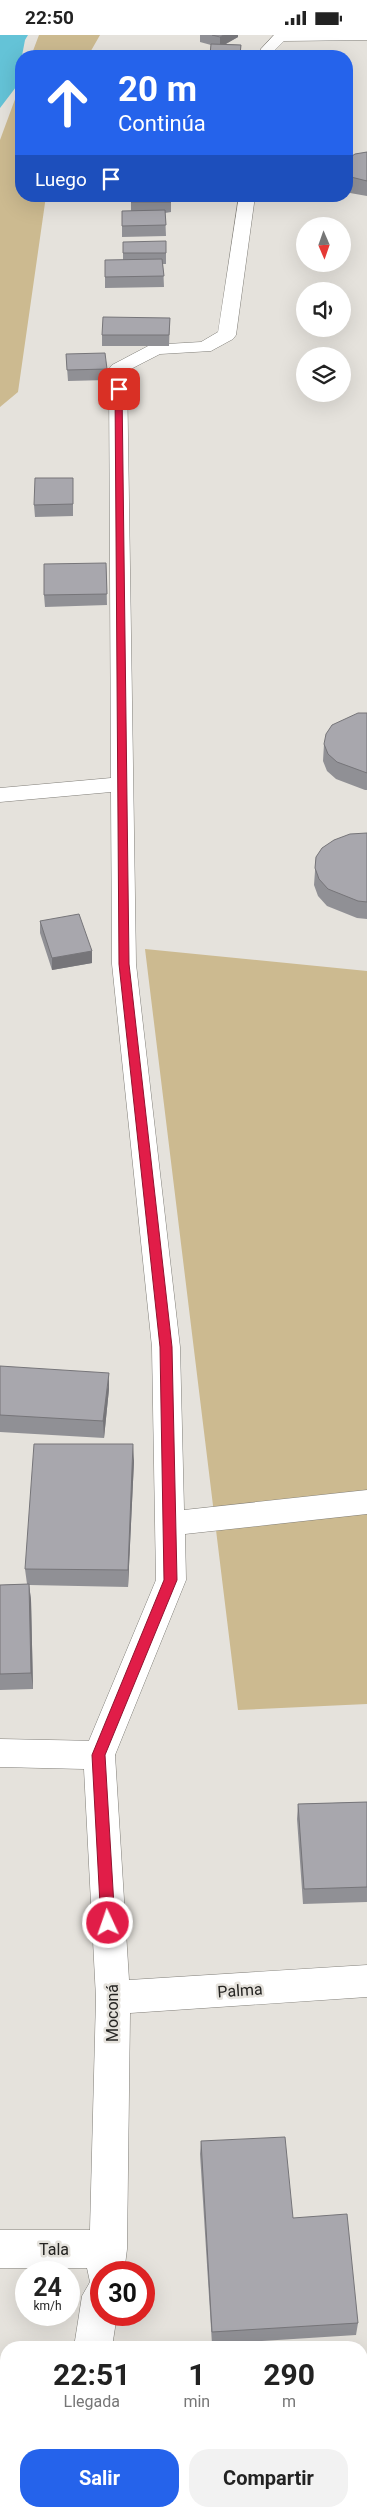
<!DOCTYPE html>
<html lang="es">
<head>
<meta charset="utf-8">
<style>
  body { margin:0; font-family:Roboto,sans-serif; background:#f2f2f2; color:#222; height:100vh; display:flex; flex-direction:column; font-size:19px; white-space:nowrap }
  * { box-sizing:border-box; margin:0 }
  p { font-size:16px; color:#767676 }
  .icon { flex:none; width:28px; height:28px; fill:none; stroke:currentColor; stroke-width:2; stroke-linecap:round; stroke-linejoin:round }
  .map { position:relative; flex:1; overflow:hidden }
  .details { position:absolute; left:0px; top:2306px; width:368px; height:176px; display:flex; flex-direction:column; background:#fff; border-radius:20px 20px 0 0; box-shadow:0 5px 20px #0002 }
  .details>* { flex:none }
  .top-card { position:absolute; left:15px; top:15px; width:338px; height:152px; border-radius:20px; box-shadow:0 5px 20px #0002; background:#2563eb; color:#fff; overflow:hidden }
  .needle { width:32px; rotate:178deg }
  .controls { position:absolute; left:296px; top:182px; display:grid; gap:10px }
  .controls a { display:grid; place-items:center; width:55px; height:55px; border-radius:50%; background:#fff; box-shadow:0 5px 20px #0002; font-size:25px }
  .speed { position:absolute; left:15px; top:2226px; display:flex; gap:10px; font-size:25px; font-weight:700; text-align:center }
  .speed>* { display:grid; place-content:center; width:65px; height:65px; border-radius:50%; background:#fff; box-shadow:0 5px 20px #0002; line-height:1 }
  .speed small { font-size:12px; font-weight:400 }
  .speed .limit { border:8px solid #d22; background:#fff; color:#111 }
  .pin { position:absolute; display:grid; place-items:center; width:42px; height:42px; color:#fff; margin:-21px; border-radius:10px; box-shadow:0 2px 8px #0006 }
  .me { position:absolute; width:55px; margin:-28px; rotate:357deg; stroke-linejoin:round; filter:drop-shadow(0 0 4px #0008) }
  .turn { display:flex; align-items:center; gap:18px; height:105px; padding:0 20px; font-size:22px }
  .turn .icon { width:65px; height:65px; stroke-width:2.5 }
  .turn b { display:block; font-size:35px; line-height:42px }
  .then { display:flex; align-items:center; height:48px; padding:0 20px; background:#0003; gap:10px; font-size:19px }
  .eta { display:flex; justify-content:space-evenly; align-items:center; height:85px; text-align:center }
  .eta b { font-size:30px; font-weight:700; line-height:35px }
  .button { display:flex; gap:10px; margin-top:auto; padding:10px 20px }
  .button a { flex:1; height:58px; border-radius:20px; background:#2563eb; color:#fff; font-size:20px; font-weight:700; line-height:58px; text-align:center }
  .button a+a { background:#f2f2f2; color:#222 }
  .status { display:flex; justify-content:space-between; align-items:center; height:35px; padding:0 25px; background:#fff; direction:ltr }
  .status svg { height:14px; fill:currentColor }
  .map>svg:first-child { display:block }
  .green { fill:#ccba90 }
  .water { fill:#64c3d7 }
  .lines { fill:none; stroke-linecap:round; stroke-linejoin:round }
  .service-casing { stroke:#807e78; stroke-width:1 }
  .minor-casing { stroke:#807e78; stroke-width:1 }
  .service { fill:#fff; fill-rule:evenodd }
  .minor { fill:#fff; fill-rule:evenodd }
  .wall { fill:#909095 }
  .shaded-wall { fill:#767579 }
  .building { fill:#a8a7ad; stroke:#767579 }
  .route { fill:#e11d48; stroke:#92132f }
  .labels { text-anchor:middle; stroke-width:5; stroke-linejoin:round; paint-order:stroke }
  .near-street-label { font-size:16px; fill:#252422; stroke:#e5e2dc }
</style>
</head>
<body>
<div class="status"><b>22:50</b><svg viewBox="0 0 49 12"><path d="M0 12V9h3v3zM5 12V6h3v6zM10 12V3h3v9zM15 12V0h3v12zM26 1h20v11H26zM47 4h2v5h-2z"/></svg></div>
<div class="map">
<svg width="367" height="2482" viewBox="0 0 367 2482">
  <rect width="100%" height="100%" fill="#e5e2dc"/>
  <path class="green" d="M39 0H100L88 21H31Z
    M21 48V161H46L18 357 0 372V105Z
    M145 914 367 936V1669L238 1675Z"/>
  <path class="water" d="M0 0H28L25 5 16 52 0 73Z"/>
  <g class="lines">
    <defs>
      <path id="service" d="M274 0H367V5L284 6 275 15 274 21H260L261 14Z
        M239 161H255L236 300 233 304 211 316 160 319 127 336 136 929 180 1312 184 1475 367 1455V1479L185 1499 186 1545 115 1720 110 1730 99 1734 88 1730 83 1720 156 1545 152 1312 112 929 111 757 0 767V753L111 743 109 334 112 330 150 310 201 307 218 297Z"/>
      <path id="minor" d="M0 1704 99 1706 110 1710 115 1720 129 1945 367 1930V1962L130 1978 127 2214 124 2238H101V2280H117L112 2312H74L82 2261 90 2247 87 2233H0V2195H90L96 1963 84 1734 0 1732Z
        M48 2476H88V2482H48Z"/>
    </defs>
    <use href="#service" class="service-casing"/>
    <use href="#minor" class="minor-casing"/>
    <use href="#service" class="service"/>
    <use href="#minor" class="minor"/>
  </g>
  <path class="wall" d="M200 0H238V2L226 9 241 10V21H210L211 10 200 7Z
    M367 117V161L350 158 346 153V125Z
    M131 161H171V177L165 178 166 201 122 202V176H131Z
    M123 207 166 218V229H163L164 252 105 253V225H123Z
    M170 283 169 311H102V300Z
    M66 319 107 334V345L68 346Z
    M73 443V481L35 482 34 470Z
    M106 528 107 570 45 572 44 560Z
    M367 678V755H365L336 744 327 736 323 726 324 709Z
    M367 798V884L357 883 327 871 318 861 314 850 316 822Z
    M40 886 92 916V928L52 935 40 898Z
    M0 1331 109 1354 104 1403 0 1397Z
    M134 1426 128 1552 29 1550 31 1565 33 1654 0 1655V1550L27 1549 25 1534Z
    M367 1767V1867L303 1869 297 1784 298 1769Z
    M201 2106 293 2183 358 2288 356 2300 212 2309 200 2119Z"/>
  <path class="shaded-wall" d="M224 0H238V2L220 12V2Z
    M92 916V928L52 935V923Z
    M109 1338V1354L104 1403 103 1386Z
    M133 1409 134 1426 128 1552V1535Z
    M29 1549 31 1565 33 1654 31 1638Z"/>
  <path class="building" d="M212 0H224L220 2Z
    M211 9 241 10 240 20H210Z
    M367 117V146L351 142 346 137V125L355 119Z
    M131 161H171V167H131Z
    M165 175 166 190 122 191V176Z
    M166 206V218H123V207Z
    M162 224 164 241 105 242V225Z
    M103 282 170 283 169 300H102Z
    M105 318 107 334 67 335 66 319Z
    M35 443H73V469L34 470Z
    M106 528 107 559 44 560V529Z
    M358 678H367V738L337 727 328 719 324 709 326 699 332 690Z
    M367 798V867L358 866 328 854 319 844 315 833 316 822 322 813 334 805 350 799Z
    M79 879 92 916 52 923 40 886Z
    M0 1331 109 1338 103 1386 0 1380Z
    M34 1409H133L128 1535 25 1534Z
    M29 1549 31 1638 0 1639V1550Z
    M367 1767V1852L304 1854 298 1769Z
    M285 2102 293 2183 347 2179 358 2288 212 2297 201 2106Z
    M178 2476H336L337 2482H178Z"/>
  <path class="route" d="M119 351 122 354 129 929 172 1312 177 1545 105 1720 115 1888 113 1893 108 1895 103 1893 101 1888 92 1720 164 1545 160 1312 119 929 115 354Z"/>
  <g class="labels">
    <g class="near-street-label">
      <text transform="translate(240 1955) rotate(-4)" y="6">Palma</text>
      <text transform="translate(112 1978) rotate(-90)" y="6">Moconá</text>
      <text x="54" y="2220">Tala</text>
    </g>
  </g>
</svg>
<div class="controls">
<a><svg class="needle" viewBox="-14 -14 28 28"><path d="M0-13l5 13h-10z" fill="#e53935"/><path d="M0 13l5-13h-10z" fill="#767676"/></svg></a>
<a><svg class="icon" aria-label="sound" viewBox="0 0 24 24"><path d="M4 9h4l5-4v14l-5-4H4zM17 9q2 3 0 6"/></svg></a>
<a><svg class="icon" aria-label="layers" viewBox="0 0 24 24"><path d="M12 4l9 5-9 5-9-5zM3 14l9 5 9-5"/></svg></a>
</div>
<div class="speed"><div>24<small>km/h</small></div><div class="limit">30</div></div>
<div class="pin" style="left:119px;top:354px;background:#d93025"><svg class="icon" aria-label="arrive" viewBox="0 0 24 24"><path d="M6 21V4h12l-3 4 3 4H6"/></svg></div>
<svg class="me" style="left:108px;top:1888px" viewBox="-20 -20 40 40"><circle r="17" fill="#e11d48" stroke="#fff" stroke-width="3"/><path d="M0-11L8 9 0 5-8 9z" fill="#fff"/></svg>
<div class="top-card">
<div class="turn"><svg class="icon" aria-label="ahead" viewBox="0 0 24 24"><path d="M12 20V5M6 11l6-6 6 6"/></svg><div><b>20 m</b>Continúa</div></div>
<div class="then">Luego<svg class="icon" aria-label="arrive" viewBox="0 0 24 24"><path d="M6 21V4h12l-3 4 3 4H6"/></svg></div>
</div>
<section class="details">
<div class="eta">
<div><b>22:51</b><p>Llegada</p></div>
<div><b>1</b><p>min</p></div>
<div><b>290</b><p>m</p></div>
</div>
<div class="button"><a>Salir</a><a>Compartir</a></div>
</section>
</div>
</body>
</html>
